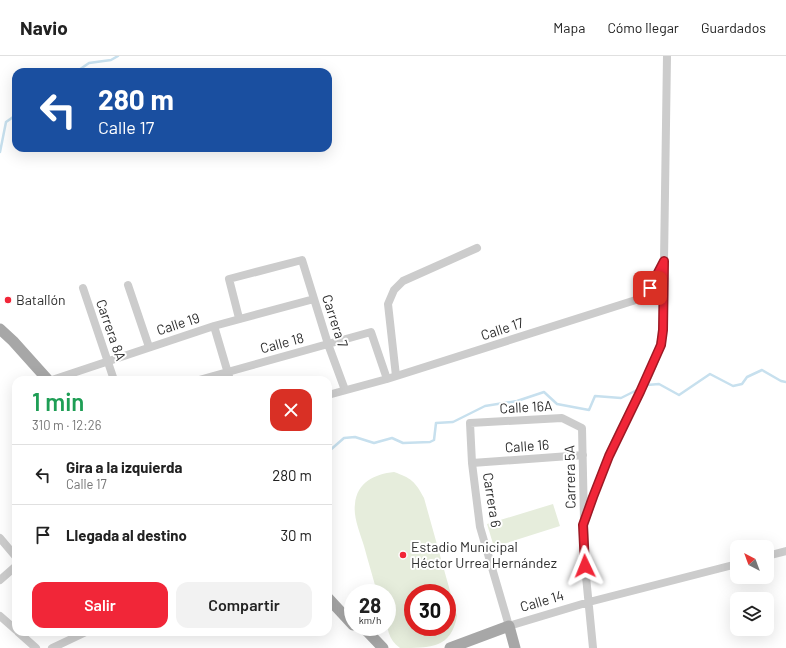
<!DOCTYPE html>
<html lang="es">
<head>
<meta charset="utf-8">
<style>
  body { margin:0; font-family:Barlow,sans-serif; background:#f2f2f2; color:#222; height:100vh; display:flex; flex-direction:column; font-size:15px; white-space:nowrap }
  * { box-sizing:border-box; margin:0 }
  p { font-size:13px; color:#767676 }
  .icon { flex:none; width:22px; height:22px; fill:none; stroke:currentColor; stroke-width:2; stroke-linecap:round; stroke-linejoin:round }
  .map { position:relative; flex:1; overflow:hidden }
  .details { position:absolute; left:12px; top:320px; width:320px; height:260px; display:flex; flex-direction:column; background:#fff; border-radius:12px; box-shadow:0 4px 16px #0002 }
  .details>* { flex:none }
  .guide { position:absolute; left:12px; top:12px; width:320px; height:84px; border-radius:12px; box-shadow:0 4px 16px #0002; background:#1a4fa0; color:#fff; overflow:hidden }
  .needle { width:26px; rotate:319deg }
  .tools { position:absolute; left:730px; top:484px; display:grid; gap:8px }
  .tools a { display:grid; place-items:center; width:44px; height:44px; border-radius:8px; background:#fff; box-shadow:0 4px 16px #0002; font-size:20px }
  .speed { position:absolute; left:344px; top:528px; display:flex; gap:8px; font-size:20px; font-weight:700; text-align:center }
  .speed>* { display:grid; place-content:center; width:52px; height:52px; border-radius:50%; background:#fff; box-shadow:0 4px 16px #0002; line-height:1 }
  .speed small { font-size:10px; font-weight:400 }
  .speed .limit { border:6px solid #d22; background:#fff; color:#111 }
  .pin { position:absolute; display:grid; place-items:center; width:34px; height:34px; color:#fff; margin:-17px; border-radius:8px; box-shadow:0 2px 6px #0006 }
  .me { position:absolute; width:44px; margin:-22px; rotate:358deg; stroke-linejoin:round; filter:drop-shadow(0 0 3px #0008) }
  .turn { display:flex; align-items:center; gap:14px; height:84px; padding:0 20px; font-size:18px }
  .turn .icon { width:52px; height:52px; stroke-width:2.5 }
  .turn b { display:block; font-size:28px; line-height:34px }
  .round { display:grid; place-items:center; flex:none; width:42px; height:42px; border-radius:12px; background:#f2f2f2 }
  .summary { display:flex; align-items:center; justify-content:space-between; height:68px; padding:0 20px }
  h1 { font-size:24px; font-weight:600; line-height:30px; color:#1e9e55 }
  .cta { display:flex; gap:8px; margin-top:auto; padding:8px 20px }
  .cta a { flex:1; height:46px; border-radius:12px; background:#f12638; color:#fff; font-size:16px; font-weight:600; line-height:46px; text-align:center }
  .cta a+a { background:#f2f2f2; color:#222 }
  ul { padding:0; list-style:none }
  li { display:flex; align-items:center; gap:12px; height:60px; padding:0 20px; border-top:1px solid #e0e0e0 }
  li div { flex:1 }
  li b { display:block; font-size:15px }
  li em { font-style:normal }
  header { display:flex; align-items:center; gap:24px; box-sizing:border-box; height:56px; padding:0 20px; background:#fff; border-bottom:1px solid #e0e0e0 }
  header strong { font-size:19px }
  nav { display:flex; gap:22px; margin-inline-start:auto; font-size:14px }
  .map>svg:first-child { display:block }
  .green { fill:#e6eddc; fill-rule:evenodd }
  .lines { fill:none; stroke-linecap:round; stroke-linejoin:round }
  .stream { stroke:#c7e0ee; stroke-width:2.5 }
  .minor { stroke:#ccc; stroke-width:8 }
  .major { stroke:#a7a7a7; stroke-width:11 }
  .route-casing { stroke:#9d1924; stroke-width:10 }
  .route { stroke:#f12638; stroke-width:7 }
  .poi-dot { fill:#f12638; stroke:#fff; stroke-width:1.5 }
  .labels { text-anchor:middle; stroke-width:4; stroke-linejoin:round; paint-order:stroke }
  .poi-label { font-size:14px; fill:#2f2f2f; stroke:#fff; text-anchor:start }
  .street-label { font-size:14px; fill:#2f2f2f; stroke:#fff }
</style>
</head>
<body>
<header>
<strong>Navio</strong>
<nav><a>Mapa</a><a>Cómo llegar</a><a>Guardados</a></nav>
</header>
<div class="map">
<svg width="786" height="592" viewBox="0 0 786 592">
  <rect width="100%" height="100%" fill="#fff"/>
  <path class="green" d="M394 416C411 422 415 425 424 442L457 560C451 592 432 592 400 592 382 580 387 555 387 537H377C373 521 368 505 364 490 360 477 353 461 355 448 357 426 375 418 394 416ZM413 537H447V571H413Z
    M553 448 560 470 494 491 487 468Z"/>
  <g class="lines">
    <path class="stream" d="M76 16 89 7 111 4 118 0
      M0 96 6 66 16 59
      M647 329 659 328 679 339 710 318 733 330 742 328 747 321 762 314 781 325 786 326
      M328 396 344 382 355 381 374 387 392 382 403 387 430 386 434 384 436 367 453 366 485 350 517 345 544 336 557 348 589 354 595 340 621 342 639 333"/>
    <path class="minor" d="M128 229 149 291
      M83 232 114 324
      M239 262 229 223 302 204 328 288 345 334
      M214 270 230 324
      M396 320 388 248 394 234 403 225 477 192
      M52 324 214 270 314 243
      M199 324 371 276 387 323
      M328 339 387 323 642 242 650 232 663 208
      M472 407 583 399
      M586 463C596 433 606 403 620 375 636 343 658 310 663 274L667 0
      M0 482 16 501
      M767 500 786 495
      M0 524 16 510
      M0 560 16 574
      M18 576 36 592
      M52 592 86 576
      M593 592 585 510 582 372 562 362 470 367 472 407 480 471 509 570 589 546 737 508"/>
    <path class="major" d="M0 273 13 285 48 324
      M328 542 353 569
      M363 571 383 592
      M450 592 509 570 515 592"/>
  </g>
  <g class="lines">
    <defs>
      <path id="route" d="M585 510 583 469 593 441 609 400 640 336 661 289 663 274 664 205 650 232"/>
    </defs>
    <use href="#route" class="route-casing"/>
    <use href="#route" class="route"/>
  </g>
  <g class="poi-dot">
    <circle cx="8" cy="244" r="4"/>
    <circle cx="403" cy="499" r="4"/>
  </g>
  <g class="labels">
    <g class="poi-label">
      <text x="16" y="249">Batallón</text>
      <text x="411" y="496">Estadio Municipal<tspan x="411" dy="16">Héctor Urrea Hernández</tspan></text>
    </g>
    <g class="street-label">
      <text transform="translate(335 265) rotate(72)" y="5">Carrera 7</text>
      <text transform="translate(178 268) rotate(-18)" y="5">Calle 19</text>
      <text transform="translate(502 273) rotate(-18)" y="5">Calle 17</text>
      <text transform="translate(111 274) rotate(71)" y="5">Carrera 8A</text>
      <text transform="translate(282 287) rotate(-15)" y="5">Calle 18</text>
      <text transform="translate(526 351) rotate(-3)" y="5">Calle 16A</text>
      <text transform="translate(527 390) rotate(-4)" y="5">Calle 16</text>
      <text transform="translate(570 421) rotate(-91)" y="5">Carrera 5A</text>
      <text transform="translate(492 444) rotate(81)" y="5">Carrera 6</text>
      <text transform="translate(542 545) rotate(-16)" y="5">Calle 14</text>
    </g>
  </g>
</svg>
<div class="tools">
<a><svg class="needle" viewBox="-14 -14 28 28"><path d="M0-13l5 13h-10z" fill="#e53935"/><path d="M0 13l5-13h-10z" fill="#767676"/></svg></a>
<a><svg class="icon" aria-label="layers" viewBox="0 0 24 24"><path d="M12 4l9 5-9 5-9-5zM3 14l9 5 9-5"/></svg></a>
</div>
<div class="speed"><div>28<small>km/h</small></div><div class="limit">30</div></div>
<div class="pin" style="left:650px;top:232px;background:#d93025"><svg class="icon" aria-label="arrive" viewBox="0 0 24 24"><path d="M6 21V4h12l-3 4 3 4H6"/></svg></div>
<svg class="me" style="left:585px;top:510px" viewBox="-20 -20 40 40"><path d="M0-17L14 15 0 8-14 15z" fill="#f12638" stroke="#fff" stroke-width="4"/></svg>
<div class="guide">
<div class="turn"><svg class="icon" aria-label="left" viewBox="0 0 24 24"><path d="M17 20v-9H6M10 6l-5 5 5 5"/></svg><div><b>280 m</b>Calle 17</div></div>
</div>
<section class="details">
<div class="summary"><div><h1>1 min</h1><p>310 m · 12:26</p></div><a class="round" style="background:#d93025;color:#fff"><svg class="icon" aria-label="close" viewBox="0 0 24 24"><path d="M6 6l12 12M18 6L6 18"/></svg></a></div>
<ul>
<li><svg class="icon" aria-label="left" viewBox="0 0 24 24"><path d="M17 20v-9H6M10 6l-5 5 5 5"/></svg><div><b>Gira a la izquierda</b><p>Calle 17</p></div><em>280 m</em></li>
<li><svg class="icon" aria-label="arrive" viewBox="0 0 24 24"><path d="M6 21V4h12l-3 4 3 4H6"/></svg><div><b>Llegada al destino</b></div><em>30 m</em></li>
</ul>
<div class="cta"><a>Salir</a><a>Compartir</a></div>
</section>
</div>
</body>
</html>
